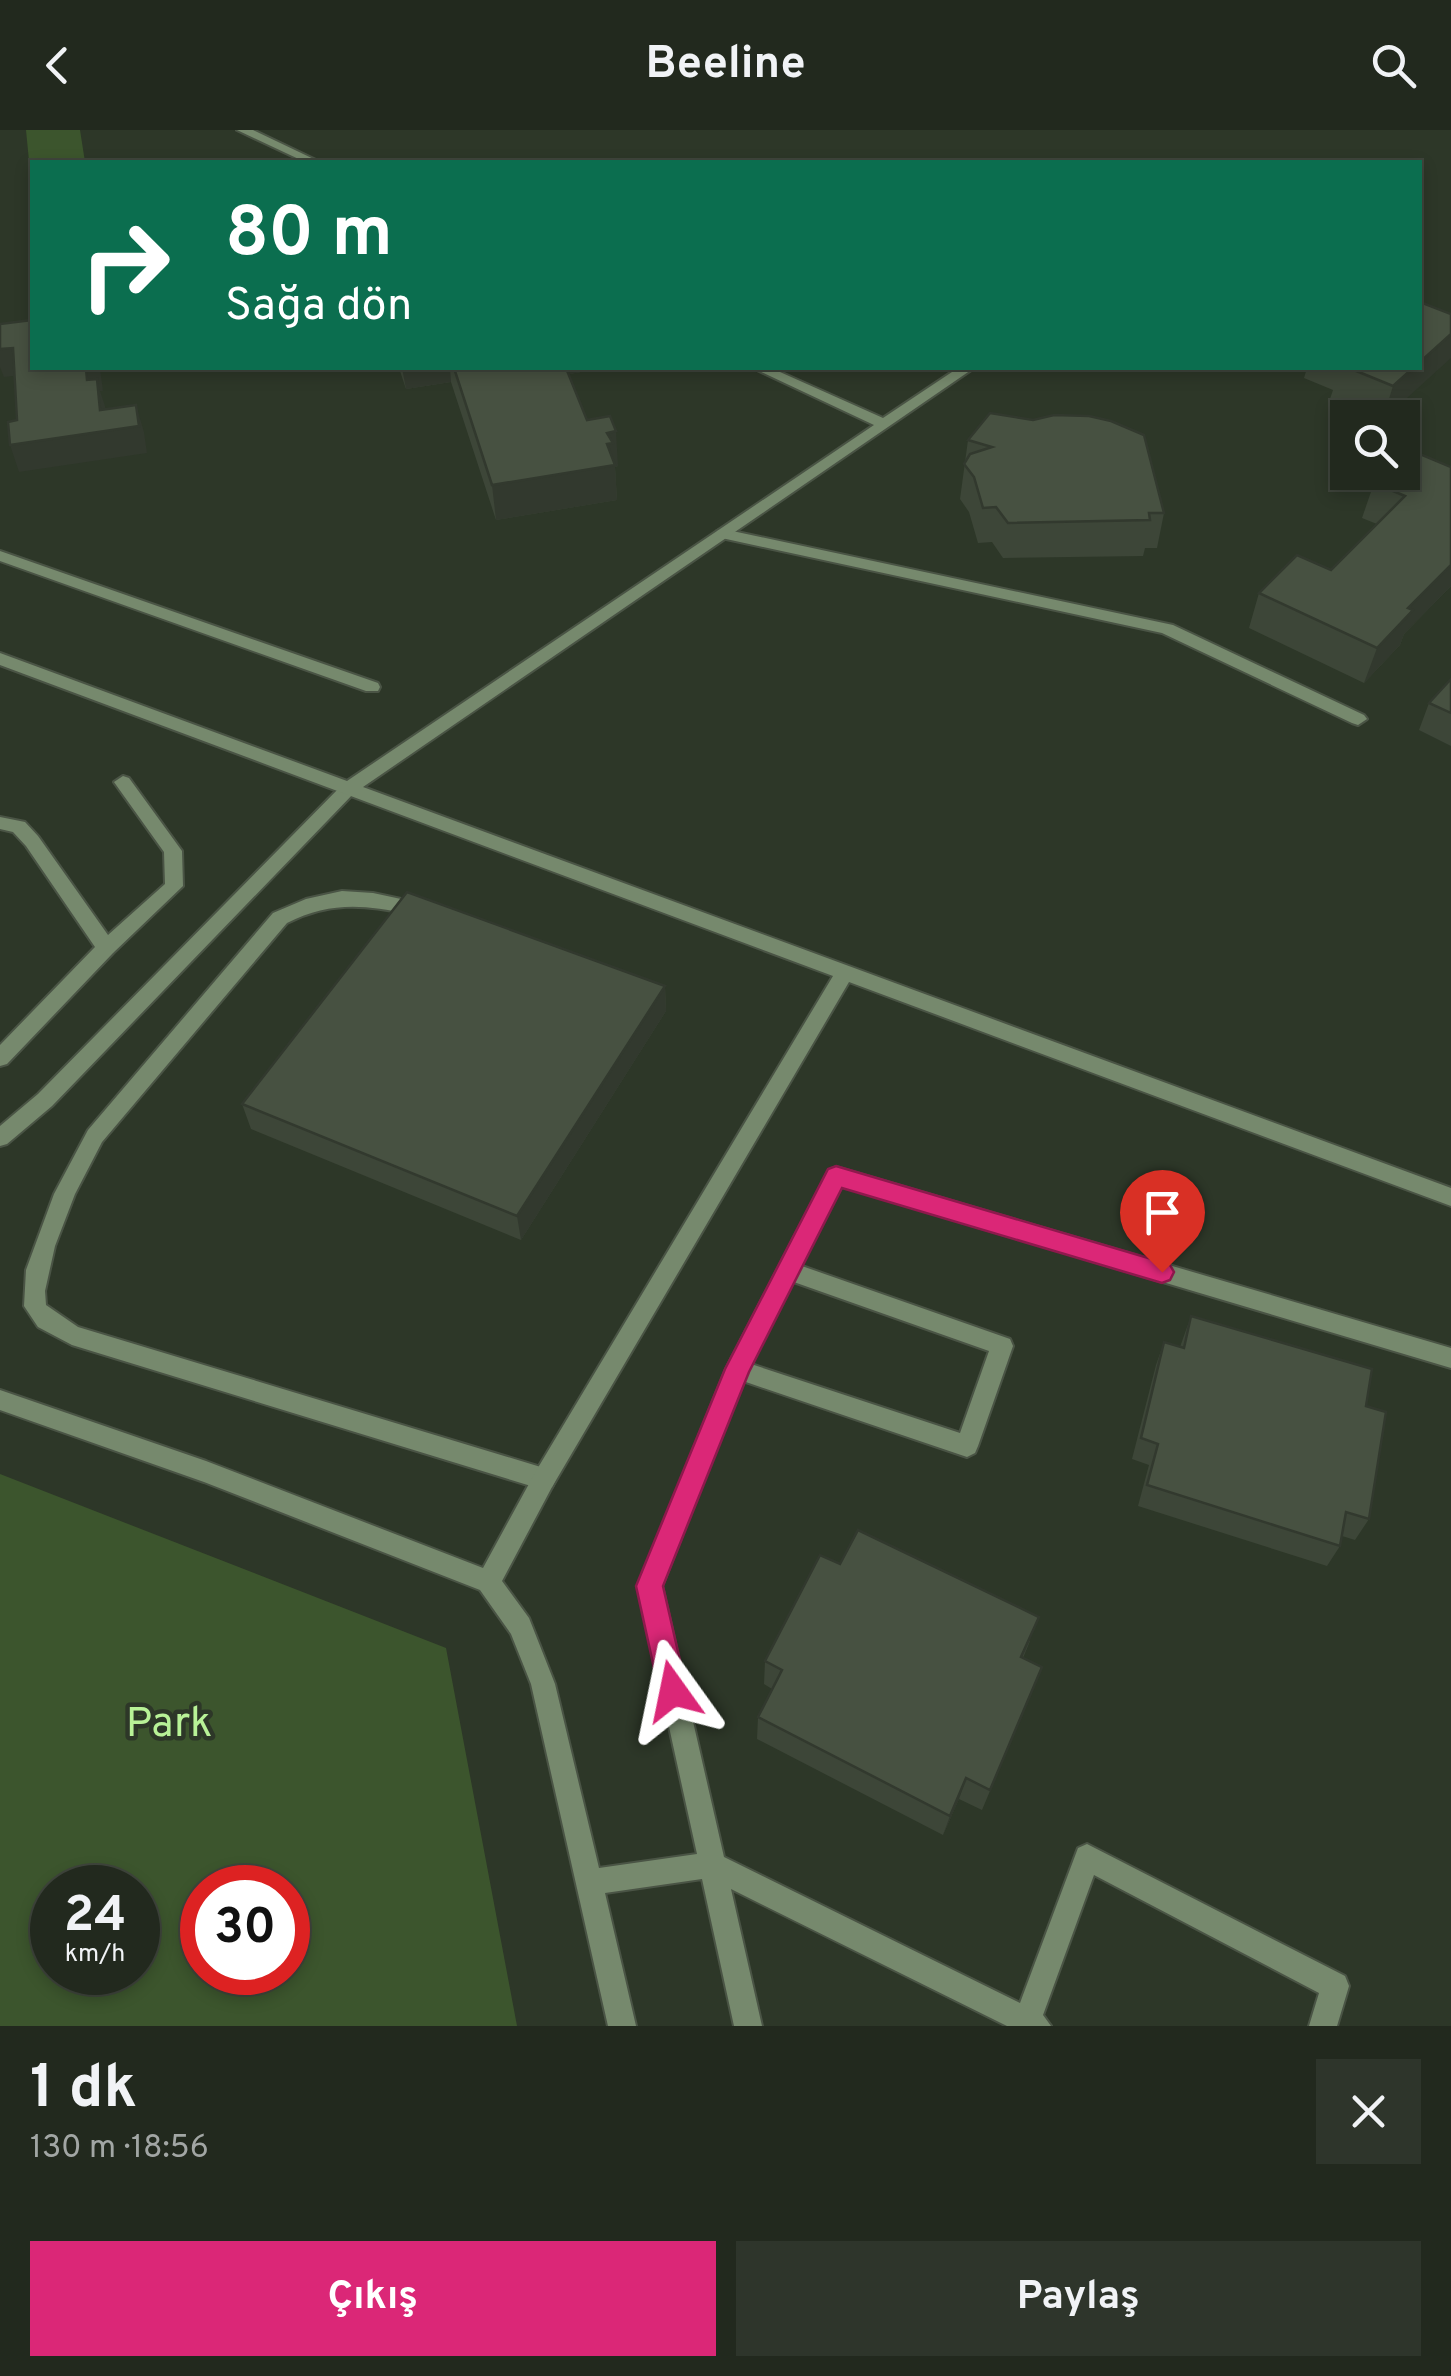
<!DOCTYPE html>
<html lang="tr">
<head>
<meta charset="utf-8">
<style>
  body { margin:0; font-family:Overpass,sans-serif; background:#2e352b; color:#f1f3f6; height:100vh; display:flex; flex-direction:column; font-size:38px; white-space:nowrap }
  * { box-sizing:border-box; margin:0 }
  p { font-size:32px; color:#a2a6a4 }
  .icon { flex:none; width:55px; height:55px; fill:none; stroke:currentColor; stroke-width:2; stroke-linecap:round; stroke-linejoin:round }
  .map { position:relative; height:1896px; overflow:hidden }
  .drawer { display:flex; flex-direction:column; background:#22291e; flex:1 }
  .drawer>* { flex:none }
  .banner { position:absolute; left:30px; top:30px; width:1392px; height:210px; border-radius:0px; box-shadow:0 5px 15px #0003,0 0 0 2px #3f453c; background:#0b6e4f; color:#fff; overflow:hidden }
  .fabs { position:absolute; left:1330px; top:270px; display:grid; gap:20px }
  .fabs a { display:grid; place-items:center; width:90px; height:90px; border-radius:0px; background:#22291e; box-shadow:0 5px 15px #0003,0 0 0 2px #3f453c; font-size:50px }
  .speed { position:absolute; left:30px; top:1735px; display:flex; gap:20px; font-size:50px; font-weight:700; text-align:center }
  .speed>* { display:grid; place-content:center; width:130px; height:130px; border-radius:50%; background:#22291e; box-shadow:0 5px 15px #0003,0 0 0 2px #3f453c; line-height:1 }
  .speed small { font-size:25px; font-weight:400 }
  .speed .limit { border:15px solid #d22; background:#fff; color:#111 }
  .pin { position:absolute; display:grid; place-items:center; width:85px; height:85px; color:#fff; margin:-102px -42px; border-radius:50% 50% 50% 0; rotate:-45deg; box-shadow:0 0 10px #0007 }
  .pin .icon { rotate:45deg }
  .me { position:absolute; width:110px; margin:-55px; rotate:348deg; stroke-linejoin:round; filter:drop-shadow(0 0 8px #0008) }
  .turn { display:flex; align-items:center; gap:35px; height:210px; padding:0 30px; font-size:45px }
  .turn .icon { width:130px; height:130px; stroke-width:2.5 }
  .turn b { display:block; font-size:70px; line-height:85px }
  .round { display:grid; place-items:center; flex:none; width:105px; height:105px; border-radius:0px; background:#2e352b }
  .head { display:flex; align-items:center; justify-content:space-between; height:170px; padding:0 30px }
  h1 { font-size:60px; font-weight:700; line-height:75px }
  .cta { display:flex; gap:20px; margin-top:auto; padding:20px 30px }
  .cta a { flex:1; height:115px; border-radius:0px; background:#db2777; color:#fff; font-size:40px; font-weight:700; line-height:115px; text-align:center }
  .cta a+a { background:#2e352b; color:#f1f3f6 }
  header { display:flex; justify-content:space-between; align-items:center; height:130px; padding:0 30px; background:#22291e; font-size:45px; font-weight:700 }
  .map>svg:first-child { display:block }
  .green { fill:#3c552d; fill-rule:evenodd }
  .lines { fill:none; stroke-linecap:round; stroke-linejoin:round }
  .lane-casing { stroke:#4a5445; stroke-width:4 }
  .street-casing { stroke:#4a5445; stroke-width:4 }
  .lane { fill:#76896d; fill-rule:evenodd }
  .street { fill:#76896d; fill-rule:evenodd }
  .wall { fill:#3d4638 }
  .shaded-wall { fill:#32392e }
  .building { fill:#475141; stroke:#32392e; stroke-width:2.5 }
  .route { fill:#db2777; stroke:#8e194d; stroke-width:2.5 }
  .labels { text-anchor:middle; stroke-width:9; stroke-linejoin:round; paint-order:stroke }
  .near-park-label { font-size:42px; fill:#b8f297; stroke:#2d3728 }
</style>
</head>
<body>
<header><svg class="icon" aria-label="back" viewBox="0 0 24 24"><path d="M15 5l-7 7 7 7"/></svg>Beeline<svg class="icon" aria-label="search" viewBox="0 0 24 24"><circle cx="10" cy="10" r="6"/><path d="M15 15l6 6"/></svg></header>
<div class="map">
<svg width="1451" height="1896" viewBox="0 0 1451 1896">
  <rect width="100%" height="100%" fill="#2d3728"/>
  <path class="green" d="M26 0H80L85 32H32L30 41Z
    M0 1344 446 1518 517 1896H0ZM52 1758H138V1842H52ZM202 1758H288V1842H202Z"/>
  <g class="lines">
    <defs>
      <path id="lane" d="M723 399 1173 495 1364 585 1367 589 1358 595 1352 593 1162 503 717 407V401Z
        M0 421 378 553 380 557 378 561H366L0 431Z
        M123 646 129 648 182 721 183 756 113 823 7 934 0 936V915L95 817 26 716 13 702 0 699V687L25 692 38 706 108 805 165 754 164 722 114 652Z
        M349 652 355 654 358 658 355 662 52 976 7 1014 0 1016V996L38 964 343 654Z
        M342 761 373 763 415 772 417 777 408 784C363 774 328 772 287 793L102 1012 75 1064 55 1116 45 1161 46 1175 78 1197 544 1338 552 1341 556 1349 552 1357 544 1360 72 1215 38 1197 24 1176 26 1140 54 1064 88 1000 273 783 306 769Z"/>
      <path id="street" d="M237 0H253L320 32H305Z
        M753 238H771L883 288 958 238H974L363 657 1451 1058V1076L849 852 552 1357 502 1451 529 1488 555 1554 599 1738 697 1724 638 1456 726 1239 829 1040 836 1037 1451 1218V1238L841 1056 799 1135 1010 1209 1013 1216 978 1316 975 1323 967 1327 743 1251 662 1456 724 1727 1020 1873 1078 1718 1087 1714 1345 1846 1349 1856 1337 1896H1309L1319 1863 1094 1745 1043 1885 1051 1896H1007L731 1759 762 1896H734L702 1749 605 1763 636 1896H608L531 1554 511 1504 480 1460 204 1352 0 1280V1260L206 1331 483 1438 536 1341 833 846 0 535V523L347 651 874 295ZM791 1151 989 1221 960 1303 751 1234Z"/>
    </defs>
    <use href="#lane" class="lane-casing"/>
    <use href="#street" class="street-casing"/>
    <use href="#lane" class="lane"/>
    <use href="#street" class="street"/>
  </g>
  <path class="wall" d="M399 238H581V242L569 244 587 290 618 336 615 337 617 370 496 390 451 252 406 259Z
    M1307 238H1420L1385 288H1375L1330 269 1333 260 1304 248Z
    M990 283 1164 383 1157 418H1145L1143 426 1003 428 992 412 978 413 969 382 960 369 968 310Z
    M1451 337V456L1404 504 1400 515 1364 553 1249 498 1259 463 1331 440 1377 394 1362 388 1374 353Z
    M1451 549V616L1419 600 1429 573Z
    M665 856 666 881 521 1110 251 999 242 974Z
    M1191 1186 1366 1276 1369 1389 1355 1410 1342 1406 1340 1416 1327 1436 1138 1376 1149 1335 1132 1329 1156 1235 1164 1212 1180 1217Z
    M840 1434 1030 1511 1023 1528 1042 1537 982 1680 959 1669 943 1705 757 1609 758 1587 772 1559 764 1554 765 1531Z"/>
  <path class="shaded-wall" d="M1451 204V228L1385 288H1383L1393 256 1413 238H1420V232Z
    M13 218 22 245 4 247 0 237V219Z
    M86 238H100L103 261H100L105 276 107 300 136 275 144 302 147 323 19 342 10 315 87 250Z
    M402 238H450L451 252 406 259Z
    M558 238H581V242L559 246Z
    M616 301 618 336 615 337 617 370 496 390 492 355 607 303Z
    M1451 435V456L1404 504 1400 515 1364 553 1377 518 1408 478Z
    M665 856 666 881 521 1110 517 1086Z
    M966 1648 959 1669 943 1705 950 1686Z"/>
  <path class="building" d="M1420 172 1451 184V204L1420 232Z
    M32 190V238H86L87 250 97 249 100 280 136 275 139 296 10 315 8 292 17 290 13 218 0 219V194Z
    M454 238H566L587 290 610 286 616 301 607 303 613 313 607 314 615 335 492 355Z
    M1349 238H1413L1393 256Z
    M990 283 1033 290 1054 285 1089 286 1111 291 1144 305 1164 383H1149L1150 390 1008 393 996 377 983 378 974 347 964 334 970 324 992 317 968 310Z
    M1408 319 1451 337V435L1408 478 1413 480 1377 518 1259 463 1297 425 1331 440 1405 366 1374 353 1384 342H1402V325Z
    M1451 549V583L1429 573Z
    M407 762 665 856 517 1086 242 974Z
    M1191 1186 1372 1239 1366 1276 1386 1282 1369 1389 1346 1382 1340 1416 1147 1355 1158 1314 1141 1308 1164 1212 1184 1218Z
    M858 1400 1039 1487 1021 1527 1042 1537 990 1660 966 1648 950 1686 758 1587 782 1540 765 1531 820 1425 840 1434Z"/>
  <path class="route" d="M836 1036 1162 1132 1170 1135 1174 1142 1170 1150 1162 1153 842 1058 749 1242 663 1456 687 1561 683 1571 673 1575 663 1571 659 1561 636 1456 725 1239 828 1039Z"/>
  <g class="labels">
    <g class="near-park-label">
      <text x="169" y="1606">Park</text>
    </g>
  </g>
</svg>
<div class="fabs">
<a><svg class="icon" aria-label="search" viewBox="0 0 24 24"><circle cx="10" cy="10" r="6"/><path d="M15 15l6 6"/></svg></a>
</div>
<div class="speed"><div>24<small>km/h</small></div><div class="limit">30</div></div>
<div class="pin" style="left:1162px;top:1142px;background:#d93025"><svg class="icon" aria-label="arrive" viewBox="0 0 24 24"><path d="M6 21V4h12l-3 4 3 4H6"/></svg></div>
<svg class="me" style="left:673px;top:1561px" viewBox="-20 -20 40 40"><path d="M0-17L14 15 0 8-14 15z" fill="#db2777" stroke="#fff" stroke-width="4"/></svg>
<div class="banner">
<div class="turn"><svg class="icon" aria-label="right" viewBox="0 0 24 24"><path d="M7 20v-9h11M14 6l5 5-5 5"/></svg><div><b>80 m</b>Sağa dön</div></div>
</div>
</div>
<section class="drawer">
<div class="head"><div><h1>1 dk</h1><p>130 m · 18:56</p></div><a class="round"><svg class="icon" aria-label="close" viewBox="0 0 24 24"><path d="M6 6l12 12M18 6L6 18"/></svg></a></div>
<div class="cta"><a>Çıkış</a><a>Paylaş</a></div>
</section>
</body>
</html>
